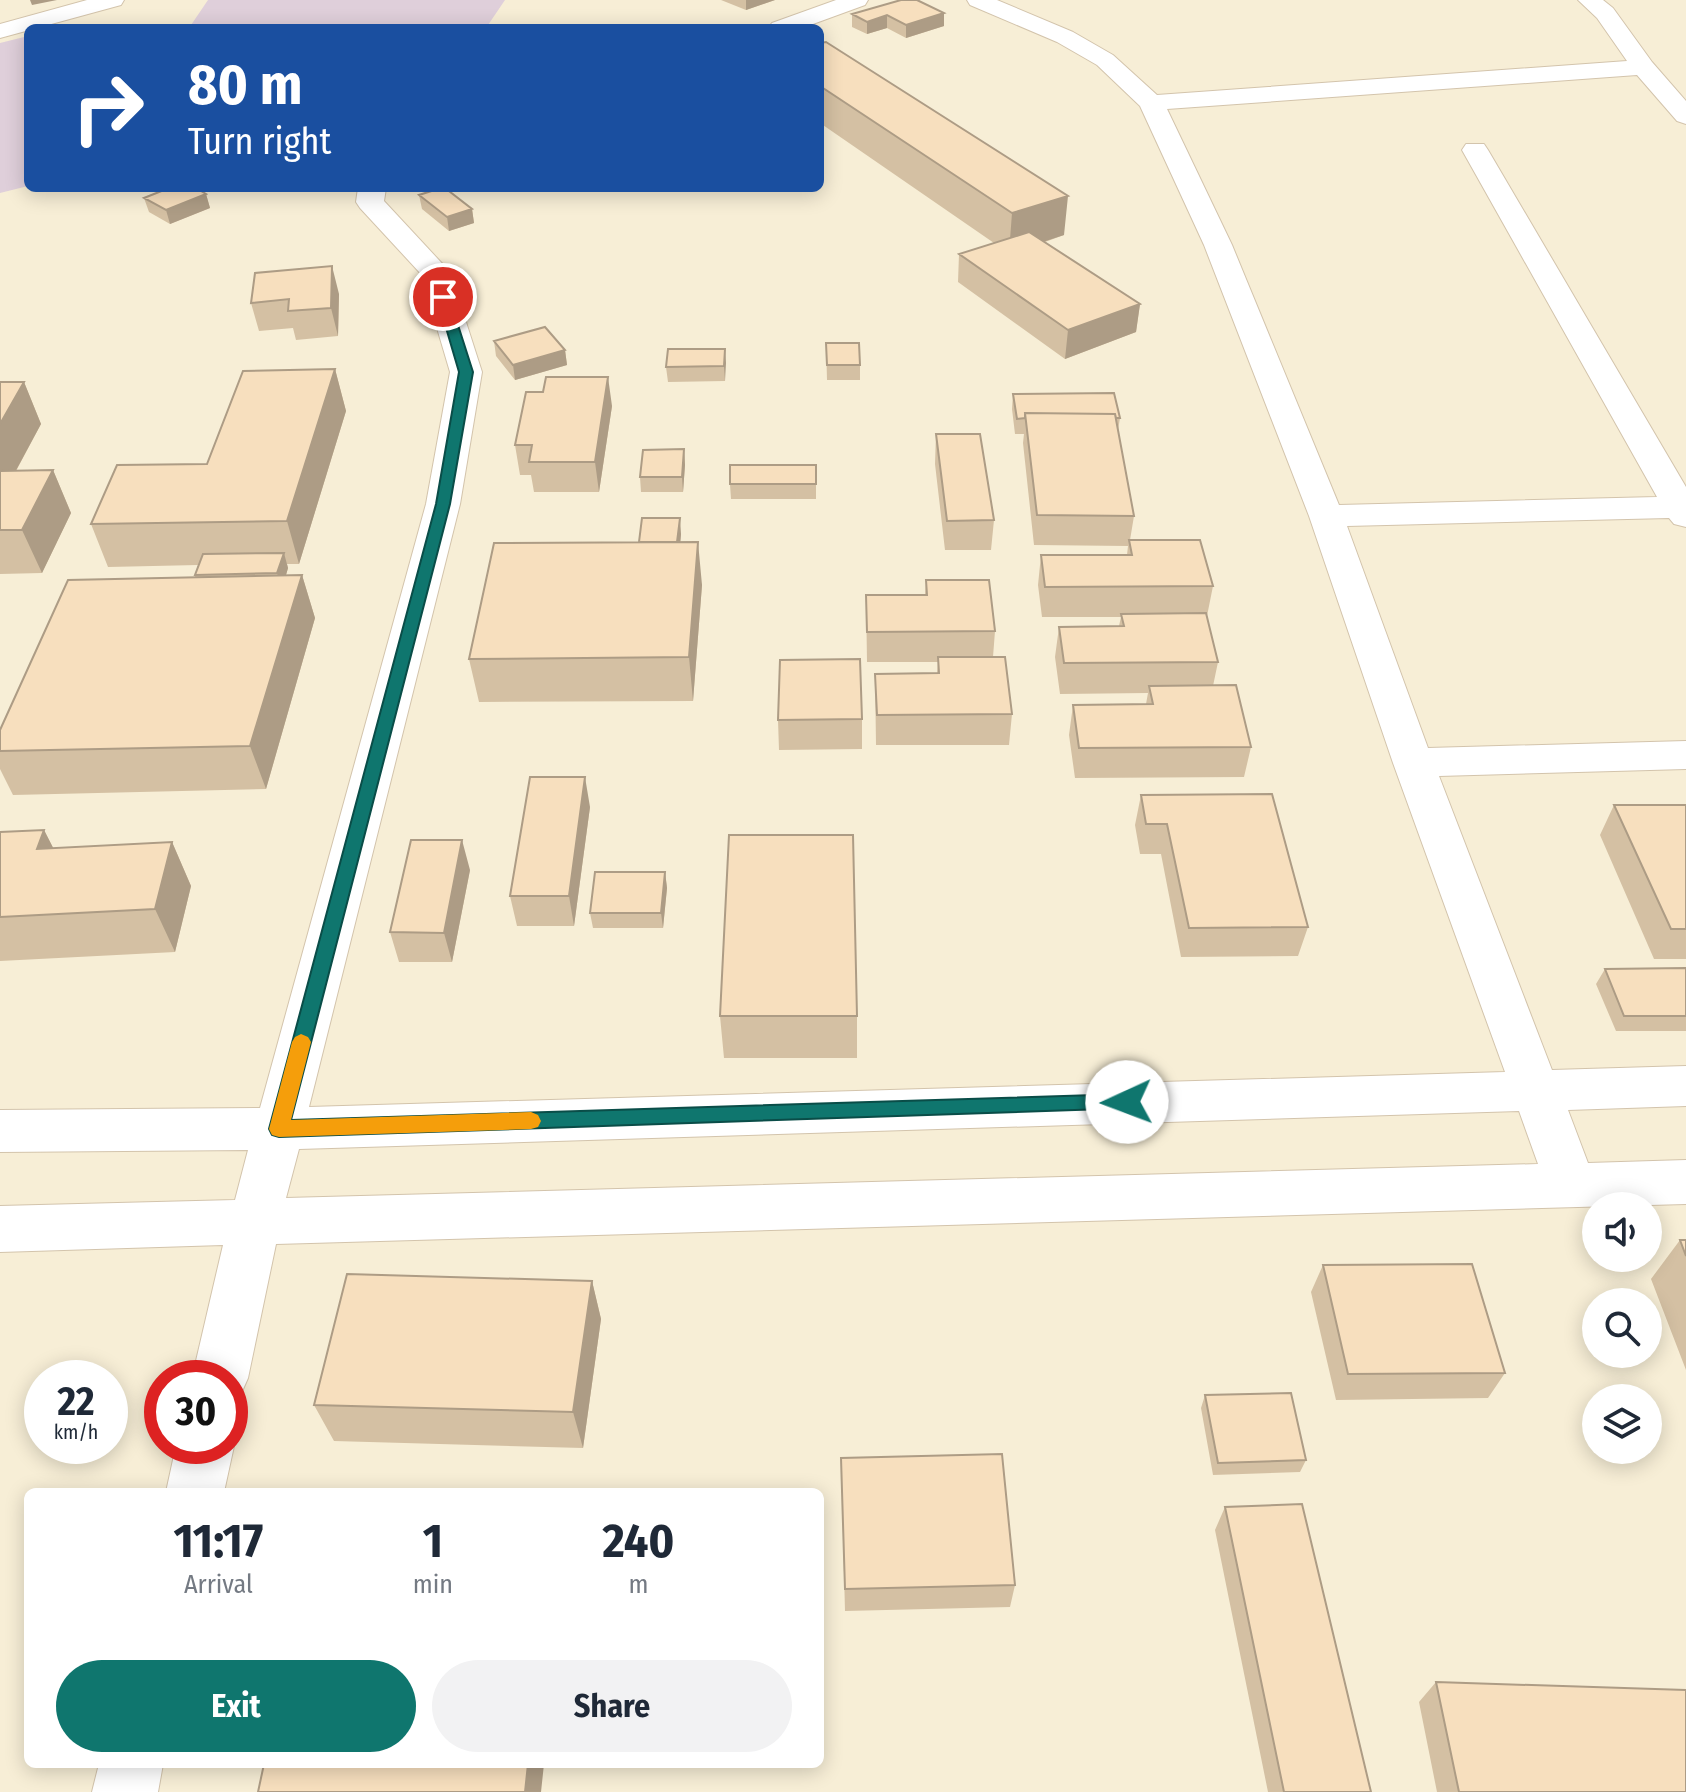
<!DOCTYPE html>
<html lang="en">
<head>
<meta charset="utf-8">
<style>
  body { margin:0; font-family:"Fira Sans Condensed",sans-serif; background:#f2f2f3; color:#1f2937; height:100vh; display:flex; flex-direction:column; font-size:30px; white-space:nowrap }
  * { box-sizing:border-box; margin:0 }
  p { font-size:26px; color:#747a83 }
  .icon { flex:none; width:44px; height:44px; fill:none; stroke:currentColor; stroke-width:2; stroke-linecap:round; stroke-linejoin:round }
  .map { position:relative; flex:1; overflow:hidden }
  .sheet { position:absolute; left:24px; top:1488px; width:800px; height:280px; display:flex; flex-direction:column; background:#fff; border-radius:12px; box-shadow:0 4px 20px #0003 }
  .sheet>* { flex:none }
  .hud { position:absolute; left:24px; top:24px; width:800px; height:168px; border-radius:12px; box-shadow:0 4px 20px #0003; background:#1a4fa0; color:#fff; overflow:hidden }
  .buttons { position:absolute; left:1582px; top:1192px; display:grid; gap:16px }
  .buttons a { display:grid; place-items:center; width:80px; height:80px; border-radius:50%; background:#fff; box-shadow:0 4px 20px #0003; font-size:40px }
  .speed { position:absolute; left:24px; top:1360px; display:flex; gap:16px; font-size:40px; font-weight:700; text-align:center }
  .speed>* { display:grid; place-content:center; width:104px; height:104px; border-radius:50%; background:#fff; box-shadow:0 4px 20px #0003; line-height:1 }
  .speed small { font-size:20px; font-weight:400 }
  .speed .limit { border:12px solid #d22; background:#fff; color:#111 }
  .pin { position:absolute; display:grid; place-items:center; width:68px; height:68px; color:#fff; margin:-34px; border:4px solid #fff; border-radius:50%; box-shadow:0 2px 8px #0007 }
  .me { position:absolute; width:88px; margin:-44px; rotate:268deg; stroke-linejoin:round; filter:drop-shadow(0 0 6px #0008) }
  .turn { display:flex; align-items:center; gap:28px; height:168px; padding:0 32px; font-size:36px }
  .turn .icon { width:104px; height:104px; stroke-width:2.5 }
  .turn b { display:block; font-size:56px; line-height:68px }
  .eta { display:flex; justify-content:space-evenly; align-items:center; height:136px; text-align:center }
  .eta b { font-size:48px; font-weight:700; line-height:56px }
  .cta { display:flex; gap:16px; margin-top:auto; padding:16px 32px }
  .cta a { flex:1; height:92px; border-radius:48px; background:#0f766e; color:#fff; font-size:32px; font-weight:700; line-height:92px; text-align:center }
  .cta a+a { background:#f2f2f3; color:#1f2937 }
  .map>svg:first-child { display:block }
  .residential { fill:#f7eed6; fill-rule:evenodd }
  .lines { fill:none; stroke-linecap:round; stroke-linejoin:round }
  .runway { fill:#dfcfda; fill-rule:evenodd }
  .minor-casing { stroke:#d3c4ac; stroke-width:2 }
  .minor { fill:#fff; fill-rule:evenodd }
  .wall { fill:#d4c0a3 }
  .shaded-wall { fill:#ad9c85 }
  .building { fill:#f7dfbe; stroke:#ad9c85; stroke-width:2 }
  .route { fill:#0f766e; stroke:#0a4d48; stroke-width:2 }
  .slow { fill:#f59e0b }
</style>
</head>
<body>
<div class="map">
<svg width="1686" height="1792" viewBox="0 0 1686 1792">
  <rect width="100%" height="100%" fill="#fefae9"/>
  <path class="residential" d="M0 0H1686V1792H0ZM28 28H820V188H28ZM1596 1206H1648V1258H1596ZM1596 1302H1648V1354H1596ZM42 1378H110V1446H42ZM162 1378H230V1446H162ZM1596 1398H1648V1450H1596ZM28 1492H820V1764H28Z"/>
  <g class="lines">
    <path class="runway" d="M208 0H505L486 28H189Z
      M28 36V186L0 193V43Z"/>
    <defs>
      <path id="minor" d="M87 0H124L121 5 0 38V24Z
        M836 0H868L865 5 802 28H768L772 23Z
        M967 0H997L1073 32 1113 55 1157 95 1627 61 1597 18 1578 0H1603L1613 8 1652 62 1686 101V124L1677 121 1637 75 1167 109 1232 245 1339 505 1657 497 1462 150 1466 144H1484L1488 150 1686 487V527L1674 524 1669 518 1347 526 1428 748 1686 741V769L1439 776 1552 1070 1686 1066V1106L1568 1110 1588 1163 1686 1160V1204L276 1244 248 1378 240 1396 230 1400V1378H192L223 1245 0 1252V1206L235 1200 248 1150 0 1152V1110L260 1108 426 504 450 372 421 274 360 208 356 202 358 188H386L384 201 450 272 482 372 460 504 309 1107 1505 1072 1393 763 1309 516 1204 245 1140 106 1097 65 1057 42 970 5ZM1519 1111 1538 1164 286 1198 299 1149Z
        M230 1438 234 1446 224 1492H166L176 1446H230Z
        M99 1764H163L158 1792H92Z"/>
    </defs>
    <use href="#minor" class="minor-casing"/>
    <use href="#minor" class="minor"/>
  </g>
  <path class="wall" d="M721 0H775L746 10Z
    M901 0 944 26 906 38 887 28 867 34 852 27V14Z
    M820 43 1064 235 1045 242 1140 304 1136 332 1065 359 958 282 959 254 994 243 820 123Z
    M206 194 210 208 170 224 149 212 144 198Z
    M419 195 472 209 474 223 449 231 422 209Z
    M339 294 338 336 296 340 293 328 259 331 251 303Z
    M494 341 565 350 567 365 515 380 496 356Z
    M826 343 860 365V380H827Z
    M725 349V381L668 382 666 367Z
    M335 369 346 411 299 564H287L288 568 286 575H302L315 618 266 789 13 795 0 769V730L195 577V575L198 565 108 567 91 524 207 464Z
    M0 382H24L41 424 16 471 53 470 71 513 42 573 0 574Z
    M1013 394 1120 418 1118 430 1134 516 1130 540 1213 586 1207 616 1218 662 1213 686 1251 747 1244 777 1075 778 1069 735 1073 705 1146 704 1148 693 1060 694 1055 657 1059 627 1119 626 1121 617H1042L1038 585 1041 555H1127L1128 546 1034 545 1023 443 1024 434H1015L1012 409Z
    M612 406 599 492H534L531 475H520L515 445Z
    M936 434 994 520 991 550H945L935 464Z
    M684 449 685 465 683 492H641L640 477Z
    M816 465V499H731L730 484Z
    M681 534 680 542 702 585 693 701 479 702 469 659 639 542Z
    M926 580 995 631 993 657 1012 714 1009 745H876L875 674 937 673 938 662H867L866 595H925Z
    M862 719V749L779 750 778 720Z
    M1141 795 1308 927 1298 956 1181 957 1161 854H1140L1135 825Z
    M1614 805H1686V959H1654L1600 835Z
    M590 807 574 926H517L510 896Z
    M44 830 53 848 172 842 191 886 175 952 0 961V832Z
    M470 870 452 962H399L390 932Z
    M665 872 667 888 663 928H593L590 913Z
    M1686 968V1031H1616L1596 984 1605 969Z
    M720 1016H857V1058H724Z
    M1680 1240H1686V1370L1651 1279Z
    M1323 1265 1505 1373 1488 1398 1336 1400 1311 1292Z
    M592 1281 601 1319 583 1448 334 1441 314 1405Z
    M1205 1395 1306 1460 1300 1472 1213 1475 1201 1408Z
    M841 1458 1015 1585 1010 1607 845 1611Z
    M1225 1507 1371 1792H1268L1215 1530Z
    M1436 1682 1686 1792H1437L1419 1702Z"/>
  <path class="shaded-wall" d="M30 0H57L32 5Z
    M746 0H775L746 10Z
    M944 13V26L906 38V25Z
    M887 15V28L867 34V22Z
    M206 194 210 208 170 224 166 210Z
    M1068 196 1064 235 1009 253 1012 213Z
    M472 209 474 223 449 231 447 217Z
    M332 266 339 294 338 336 331 308Z
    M1140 304 1136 332 1065 359 1068 330Z
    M725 349 726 363 725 381 724 366Z
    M565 350 567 365 515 380 513 365Z
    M335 369 346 411 299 564 287 521Z
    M608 377 612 406 599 492 595 462Z
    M24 382 41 424 0 500V424Z
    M684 449 685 465 683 492 682 477Z
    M53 470 71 513 42 573 22 530Z
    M680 518 681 534 679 559 677 544Z
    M698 542 702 585 693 701 689 657Z
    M284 553 288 568 282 589 277 573Z
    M302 575 315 618 266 789 250 746Z
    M585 777 590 807 574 926 569 896Z
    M44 830 66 873 37 849Z
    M462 840 470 870 452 962 444 933Z
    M172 842 191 886 175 952 155 909Z
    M665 872 667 888 663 928 661 913Z
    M592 1281 601 1319 583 1448 573 1412Z
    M528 1764H544L541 1792H525Z"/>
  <path class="building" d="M901 0H917L944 13 906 25 887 15 867 22 852 14Z
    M826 42 1068 196 1012 213 820 86V43Z
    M169 188H196L206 194 166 210 144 198Z
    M441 188H445L472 209 447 217 419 195Z
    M1029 232 1140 304 1068 330 959 254Z
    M332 266 331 308 288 311 289 299 251 303 255 273Z
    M545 327 565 350 513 365 494 341Z
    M826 343H859L860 365H827Z
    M668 349H725L724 366 666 367Z
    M335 369 287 521 91 524 117 465 207 464 243 371Z
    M546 377H608L595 462H529L532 445H515L526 392H543Z
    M0 382H24L0 424Z
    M1114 393 1120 418H1116L1115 414 1025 413V418L1017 419 1013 394Z
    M1025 413 1115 414 1134 516 1037 515Z
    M936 434H980L994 520 947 521Z
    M684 449 682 477H640L643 450Z
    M730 465H816V484H730Z
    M53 470 22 530H0V471Z
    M642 518H680L677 542H639Z
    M1129 540H1200L1213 586 1045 587 1041 555H1132Z
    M698 542 689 657 469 659 494 543Z
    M284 553 277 573 195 575 203 554Z
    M302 575 250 746 0 751V730L68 580Z
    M926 580H989L995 631 867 632 866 595H927Z
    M1206 613 1218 662 1064 663 1059 627 1124 626 1121 614Z
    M938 657H1005L1012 714 877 715 875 674 939 673Z
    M860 659 862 719 778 720 780 660Z
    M1236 685 1251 747 1079 748 1073 705 1153 704 1149 686Z
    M530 777H585L569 896H510Z
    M1272 794 1308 927 1189 928 1167 824H1146L1141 795Z
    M1614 805H1686V929H1671Z
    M44 830 37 849 172 842 155 909 0 917V832Z
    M729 835H853L857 1016H720Z
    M411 840H462L444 933 390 932Z
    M595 872H665L661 913H590Z
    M1686 968V1016H1624L1605 969Z
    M1680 1240H1686V1256Z
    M1472 1264 1505 1373 1348 1374 1323 1265Z
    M347 1274 592 1281 573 1412 314 1405Z
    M1291 1393 1306 1460 1218 1463 1205 1395Z
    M1002 1454 1015 1585 845 1589 841 1458Z
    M1302 1504 1371 1792H1284L1225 1507Z
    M1436 1682 1686 1690V1792H1459Z
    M264 1764H528L525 1792H258Z"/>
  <path class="route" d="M443 293 449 297 473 372 450 504 291 1120 1127 1094 1134 1096 1137 1102 1134 1108 279 1137 272 1135 269 1129 436 504 459 372 437 297Z"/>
  <path class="slow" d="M301 1034 308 1037 311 1042 291 1120 531 1112 538 1115 541 1121 538 1127 531 1129 279 1137 272 1135 269 1129 292 1042 295 1037Z"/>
</svg>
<div class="buttons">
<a><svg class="icon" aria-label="sound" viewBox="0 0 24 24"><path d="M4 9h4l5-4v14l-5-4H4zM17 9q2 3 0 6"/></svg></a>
<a><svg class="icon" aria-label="search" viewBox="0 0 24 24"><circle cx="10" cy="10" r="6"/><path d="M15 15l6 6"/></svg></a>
<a><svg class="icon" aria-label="layers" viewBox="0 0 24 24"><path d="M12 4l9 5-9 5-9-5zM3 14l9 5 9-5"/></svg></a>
</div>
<div class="speed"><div>22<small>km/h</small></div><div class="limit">30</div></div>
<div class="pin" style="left:443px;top:297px;background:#d93025"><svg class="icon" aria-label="arrive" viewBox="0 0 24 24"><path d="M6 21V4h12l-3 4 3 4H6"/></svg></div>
<svg class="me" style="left:1127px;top:1102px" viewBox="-20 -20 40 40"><circle r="19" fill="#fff"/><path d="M0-13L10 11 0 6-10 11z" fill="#0f766e"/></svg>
<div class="hud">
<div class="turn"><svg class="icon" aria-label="right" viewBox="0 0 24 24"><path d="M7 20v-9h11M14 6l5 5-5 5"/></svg><div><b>80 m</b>Turn right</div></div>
</div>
<section class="sheet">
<div class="eta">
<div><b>11:17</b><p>Arrival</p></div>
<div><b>1</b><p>min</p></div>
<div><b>240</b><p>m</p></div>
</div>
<div class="cta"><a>Exit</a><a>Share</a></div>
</section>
</div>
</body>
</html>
